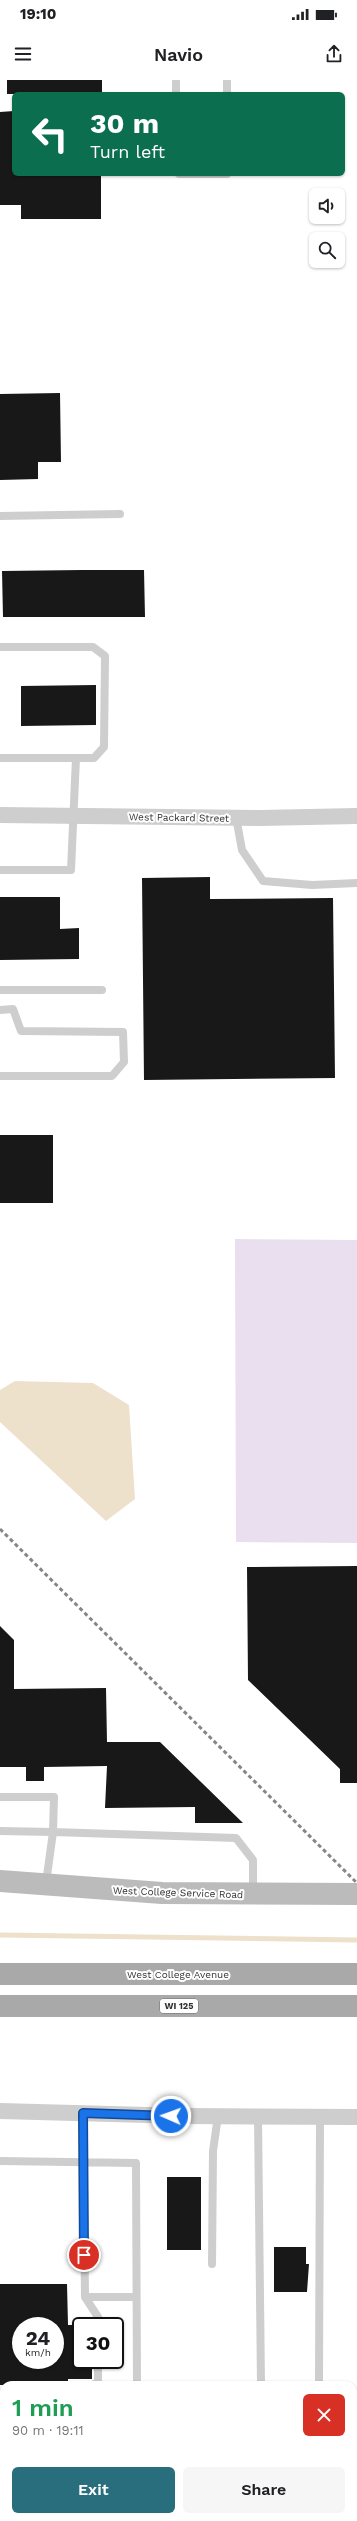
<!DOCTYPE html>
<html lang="en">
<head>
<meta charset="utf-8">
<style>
  body { margin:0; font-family:"Work Sans",sans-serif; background:#f6f6f6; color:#202124; height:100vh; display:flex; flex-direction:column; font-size:15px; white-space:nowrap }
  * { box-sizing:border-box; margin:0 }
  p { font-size:13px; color:#757577 }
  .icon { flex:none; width:22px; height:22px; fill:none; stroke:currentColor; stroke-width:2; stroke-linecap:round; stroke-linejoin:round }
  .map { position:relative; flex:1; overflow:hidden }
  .details { position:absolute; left:0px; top:2301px; width:357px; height:140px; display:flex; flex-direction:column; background:#fff; border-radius:12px 12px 0 0; box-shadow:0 1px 3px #0004 }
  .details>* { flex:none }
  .guide { position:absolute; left:12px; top:12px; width:333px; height:84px; border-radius:6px; box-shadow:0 1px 3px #0004; background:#0b6e4f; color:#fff; overflow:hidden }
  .buttons { position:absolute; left:309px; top:108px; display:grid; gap:8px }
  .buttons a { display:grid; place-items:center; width:36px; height:36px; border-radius:6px; background:#fff; box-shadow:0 1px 3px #0004; font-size:20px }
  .speed { position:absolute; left:12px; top:2237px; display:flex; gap:8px; font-size:20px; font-weight:700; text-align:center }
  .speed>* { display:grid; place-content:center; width:52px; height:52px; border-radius:50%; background:#fff; box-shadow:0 1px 3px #0004; line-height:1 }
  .speed small { font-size:10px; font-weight:400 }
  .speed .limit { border:2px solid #111; border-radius:6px; background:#fff; color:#111 }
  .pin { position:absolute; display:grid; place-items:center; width:34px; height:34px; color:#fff; margin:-17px; border:2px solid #fff; border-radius:50%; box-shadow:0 1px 4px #0007 }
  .me { position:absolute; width:44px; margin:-22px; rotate:272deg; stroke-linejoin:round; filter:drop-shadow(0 0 3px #0008) }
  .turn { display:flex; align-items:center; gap:14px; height:84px; padding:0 12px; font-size:18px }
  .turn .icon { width:52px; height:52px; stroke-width:2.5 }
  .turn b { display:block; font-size:28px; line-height:34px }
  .round { display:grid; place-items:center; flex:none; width:42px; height:42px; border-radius:6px; background:#f6f6f6 }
  .head { display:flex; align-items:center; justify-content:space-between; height:68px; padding:0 12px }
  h1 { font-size:24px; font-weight:600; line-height:30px; color:#1e9e55 }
  .primary-button { display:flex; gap:8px; margin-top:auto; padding:8px 12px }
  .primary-button a { flex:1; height:46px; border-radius:6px; background:#296e7d; color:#fff; font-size:16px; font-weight:600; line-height:46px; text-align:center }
  .primary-button a+a { background:#f6f6f6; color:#202124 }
  .status { display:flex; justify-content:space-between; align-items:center; height:28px; padding:0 20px; background:#fff; direction:ltr }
  .status svg { height:11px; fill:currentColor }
  header { display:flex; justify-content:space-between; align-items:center; height:52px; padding:0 12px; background:#fff; font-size:18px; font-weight:600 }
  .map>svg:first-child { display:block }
  .green { fill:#e9dfee }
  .water { fill:#eee1cc }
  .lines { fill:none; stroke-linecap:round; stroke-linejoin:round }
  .stream { stroke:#eee1cc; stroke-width:5 }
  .building { fill:#181818; fill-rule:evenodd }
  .lane { stroke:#cecece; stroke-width:8 }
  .street { stroke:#cecece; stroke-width:16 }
  .secondary { stroke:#bbb; stroke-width:22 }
  .primary { stroke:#a9a9a9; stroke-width:22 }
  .rail { stroke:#868686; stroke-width:3; stroke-dasharray:4 3; stroke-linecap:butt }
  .route-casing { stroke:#114b97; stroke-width:10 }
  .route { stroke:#1a73e8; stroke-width:7 }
  .labels { text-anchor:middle; stroke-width:4; stroke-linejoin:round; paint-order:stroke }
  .shield { fill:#fff; stroke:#6f6f6f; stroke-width:1 }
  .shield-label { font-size:9px; font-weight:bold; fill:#313131 }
  .street-label { font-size:10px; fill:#313131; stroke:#fff }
</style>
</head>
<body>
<div class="status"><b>19:10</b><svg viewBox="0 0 49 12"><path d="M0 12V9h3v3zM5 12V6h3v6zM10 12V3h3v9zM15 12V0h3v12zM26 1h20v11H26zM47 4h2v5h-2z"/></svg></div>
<header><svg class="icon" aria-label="menu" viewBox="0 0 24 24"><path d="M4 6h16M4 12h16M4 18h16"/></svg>Navio<svg class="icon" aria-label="share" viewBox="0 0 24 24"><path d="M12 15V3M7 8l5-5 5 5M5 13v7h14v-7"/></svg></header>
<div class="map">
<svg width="357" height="2441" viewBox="0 0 357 2441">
  <rect width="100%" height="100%" fill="#fff"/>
  <path class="green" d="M235 1159 357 1160V1463L236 1462Z"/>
  <path class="water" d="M15 1301 93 1303 129 1325 135 1419 106 1441 0 1342V1310Z"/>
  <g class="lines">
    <path class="stream" d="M0 1855 357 1860"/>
  </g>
  <path class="building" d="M7 0H102V14H7Z
    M14 31V94H101V139H21V125H0V32Z
    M60 313 61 382H38V399L0 400V314Z
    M82 490H144L145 537H3L2 491Z
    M96 605V645L21 646V606Z
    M210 797V819L333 818 335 998 144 1000 142 798Z
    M0 817H60V849L79 848V879L0 880Z
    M0 1055H53V1123H0Z
    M357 1486V1703H340V1689L248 1600 247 1487Z
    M0 1546 14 1560V1609L106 1608 107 1662H160L243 1743H195V1727L105 1728 107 1686 44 1687V1701H26V1687H0Z
    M167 2097H201V2170H167Z
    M274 2167H306V2184H309L307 2212H274Z
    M0 2204H67L68 2245H81V2280H92V2299H68V2305H0ZM21 2246H55V2280H21Z"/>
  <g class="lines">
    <path class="lane" d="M176 0V14
      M227 0V14
      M179 94H227
      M0 436 120 434
      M0 567H93L105 576 104 667 94 678H0
      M236 737 242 770 263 801 312 805 357 803
      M0 790H71L76 678
      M0 910H102
      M0 930 13 929 21 951 123 952 124 982 112 996H0
      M0 1717H54L53 1752 0 1751
      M46 1803 53 1752 236 1758 253 1780V1812
      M83 2033 85 2217 98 2237V2246
      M258 2037 261 2305
      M0 2081 136 2083 137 2305
      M212 2184 213 2071 218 2036
      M85 2217H136
      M93 2305 98 2302V2280
      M319 2305 320 2037
      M0 2364H4
      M323 2437 324 2441"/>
    <path class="street" d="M0 735 260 738 357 736
      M0 2031 185 2036 357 2037"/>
    <path class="secondary" d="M0 1801 162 1813 357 1814"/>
    <path class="primary" d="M0 1894H357
      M0 1926H357"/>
    <path class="rail" d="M0 1449 357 1803"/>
  </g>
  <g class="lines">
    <defs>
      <path id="route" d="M84 2175 83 2033 171 2036"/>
    </defs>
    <use href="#route" class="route-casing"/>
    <use href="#route" class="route"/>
  </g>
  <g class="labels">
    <rect class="shield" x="160" y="1919" width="38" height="14" rx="3"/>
    <g class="shield-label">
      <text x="179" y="1929">WI 125</text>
    </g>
    <g class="street-label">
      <text transform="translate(179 737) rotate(1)" y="4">West Packard Street</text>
      <text transform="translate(178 1812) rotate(2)" y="4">West College Service Road</text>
      <text x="178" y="1898">West College Avenue</text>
    </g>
  </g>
</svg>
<div class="buttons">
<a><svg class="icon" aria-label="sound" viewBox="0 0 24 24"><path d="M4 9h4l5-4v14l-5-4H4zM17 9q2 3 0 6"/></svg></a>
<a><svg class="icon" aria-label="search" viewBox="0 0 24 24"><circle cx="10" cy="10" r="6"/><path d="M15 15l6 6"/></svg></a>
</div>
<div class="speed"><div>24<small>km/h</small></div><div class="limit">30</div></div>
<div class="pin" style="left:84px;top:2175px;background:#d93025"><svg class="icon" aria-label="arrive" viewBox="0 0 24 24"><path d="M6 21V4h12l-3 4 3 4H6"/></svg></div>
<svg class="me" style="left:171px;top:2036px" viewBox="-20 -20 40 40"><circle r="17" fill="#1a73e8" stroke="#fff" stroke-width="3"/><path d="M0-11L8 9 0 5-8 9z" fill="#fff"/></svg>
<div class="guide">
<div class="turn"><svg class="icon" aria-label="left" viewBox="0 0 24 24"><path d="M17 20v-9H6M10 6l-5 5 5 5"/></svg><div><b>30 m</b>Turn left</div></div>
</div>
<section class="details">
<div class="head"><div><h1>1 min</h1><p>90 m · 19:11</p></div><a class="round" style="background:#d93025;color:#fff"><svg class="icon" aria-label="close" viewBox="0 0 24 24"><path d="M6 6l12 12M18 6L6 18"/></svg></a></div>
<div class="primary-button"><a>Exit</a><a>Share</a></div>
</section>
</div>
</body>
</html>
